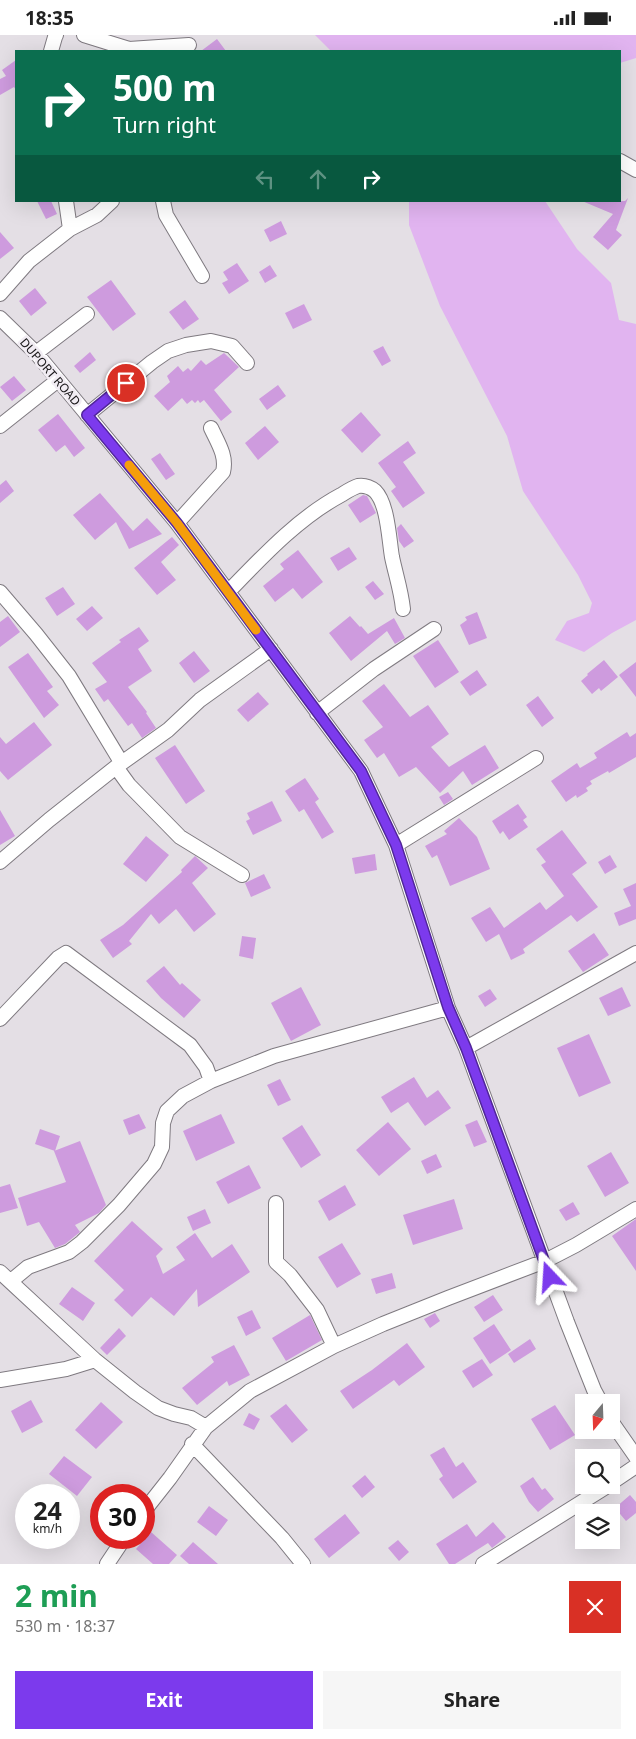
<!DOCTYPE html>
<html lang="en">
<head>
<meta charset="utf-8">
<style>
  body { margin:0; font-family:"Noto Sans",sans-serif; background:#f6f6f6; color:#222; height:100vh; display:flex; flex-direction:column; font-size:19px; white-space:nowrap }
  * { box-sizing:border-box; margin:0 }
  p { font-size:16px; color:#767676 }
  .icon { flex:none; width:28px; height:28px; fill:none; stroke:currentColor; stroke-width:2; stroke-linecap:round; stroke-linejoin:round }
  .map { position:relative; height:1529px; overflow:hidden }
  .details { display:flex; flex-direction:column; background:#fff; flex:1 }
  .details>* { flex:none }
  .banner { position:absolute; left:15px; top:15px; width:606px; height:152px; border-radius:0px; box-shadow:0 5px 20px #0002; background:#0b6e4f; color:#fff; overflow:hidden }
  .needle { width:32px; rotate:199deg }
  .tools { position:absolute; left:575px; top:1359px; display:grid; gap:10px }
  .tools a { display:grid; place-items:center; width:45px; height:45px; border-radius:0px; background:#fff; box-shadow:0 5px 20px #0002; font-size:25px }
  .speed { position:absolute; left:15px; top:1449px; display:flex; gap:10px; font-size:25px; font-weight:700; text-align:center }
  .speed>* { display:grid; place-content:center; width:65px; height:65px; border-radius:50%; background:#fff; box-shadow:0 5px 20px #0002; line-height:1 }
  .speed small { font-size:12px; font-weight:400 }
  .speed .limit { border:8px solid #d22; background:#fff; color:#111 }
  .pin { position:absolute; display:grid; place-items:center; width:42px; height:42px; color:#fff; margin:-21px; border:2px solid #fff; border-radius:50%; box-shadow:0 1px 5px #0007 }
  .me { position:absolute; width:55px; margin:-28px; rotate:340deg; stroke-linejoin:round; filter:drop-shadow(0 0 4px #0008) }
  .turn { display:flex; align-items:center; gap:18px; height:105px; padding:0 15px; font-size:22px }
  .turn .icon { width:65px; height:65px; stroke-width:2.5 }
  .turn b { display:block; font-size:35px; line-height:42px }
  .lanes { display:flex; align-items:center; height:48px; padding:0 15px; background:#0003; justify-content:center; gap:25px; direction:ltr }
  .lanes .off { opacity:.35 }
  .round { display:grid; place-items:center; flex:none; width:52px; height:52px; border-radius:0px; background:#f6f6f6 }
  .overview { display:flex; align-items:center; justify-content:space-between; height:85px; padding:0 15px }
  h1 { font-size:30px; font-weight:700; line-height:38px; color:#1e9e55 }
  .cta { display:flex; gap:10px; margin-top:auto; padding:10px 15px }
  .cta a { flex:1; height:58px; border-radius:0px; background:#7c3aed; color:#fff; font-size:20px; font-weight:700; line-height:58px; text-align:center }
  .cta a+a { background:#f6f6f6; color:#222 }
  .status { display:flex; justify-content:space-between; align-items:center; height:35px; padding:0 25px; background:#fff; direction:ltr }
  .status svg { height:14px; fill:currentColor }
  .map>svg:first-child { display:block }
  .green { fill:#e1b4f0 }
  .building { fill:#ce9bde }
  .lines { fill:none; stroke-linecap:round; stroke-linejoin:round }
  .street-casing { stroke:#7f7a80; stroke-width:16 }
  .street { stroke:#fff; stroke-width:14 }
  .route-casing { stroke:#51269a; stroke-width:12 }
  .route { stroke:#7c3aed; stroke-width:9 }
  .slow { stroke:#f59e0b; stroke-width:9 }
  .labels { text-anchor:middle; stroke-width:5; stroke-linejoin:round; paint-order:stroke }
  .street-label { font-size:12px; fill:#191719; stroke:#f1ecf3 }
</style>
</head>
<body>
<div class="status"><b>18:35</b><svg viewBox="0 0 49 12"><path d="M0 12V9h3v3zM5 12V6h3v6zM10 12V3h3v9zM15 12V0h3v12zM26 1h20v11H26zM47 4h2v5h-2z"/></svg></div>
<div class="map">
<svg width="636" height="1529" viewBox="0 0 636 1529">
  <rect width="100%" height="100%" fill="#e4dfe5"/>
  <path class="green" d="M315 0H636V23L620 28V16H331Z
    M409 166H545L577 214 611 248 619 285 636 289V585L612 598 584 617 555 605 567 586 589 578 592 568 578 540 523 456 507 401 440 271 409 190Z"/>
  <path class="building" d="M217 4 226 16H201Z
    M16 25V55L14 52 0 60V44L6 41 2 35Z
    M628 163 616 195 622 200 608 215 593 202 613 179 582 166H625Z
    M37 166H51L57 179 46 184Z
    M281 186 287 199 270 207 264 195Z
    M0 197 14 213 0 224Z
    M237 228 249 246 229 259 222 248 228 245 223 237Z
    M270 230 277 241 265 248 259 237Z
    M111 245 136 279 113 296 87 262Z
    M35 253 47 268 31 281 19 266Z
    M185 265 199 284 183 295 169 277Z
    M304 269 312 285 293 294 285 278Z
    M383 311 391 326 382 331 373 316Z
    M90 317 96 325 80 338 74 331Z
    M224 318 239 332 214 355 232 377 221 386 204 365 200 368 198 365 195 368 192 365 187 369 182 363 168 376 154 361 170 347 167 341 178 331 183 337 188 333 191 336 201 325 206 330Z
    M14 341 26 355 12 366 0 352Z
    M278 350 286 361 267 375 259 364Z
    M361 377 381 400 362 418 341 395Z
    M58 379 85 413 74 422 65 410 56 417 38 395Z
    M265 391 279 407 258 425 245 408Z
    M408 406 416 418 403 427 425 458 403 473 391 456 396 452 378 428Z
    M160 418 175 439 166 445 151 424Z
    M6 445 14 456 0 468V450Z
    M100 458 133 496 147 483 162 499 129 514 116 487 95 505 73 480Z
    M363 460 367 461 376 478 360 488 348 470Z
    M401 489 414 506 404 513 399 506 397 493Z
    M172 502 179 510 161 527 176 545 157 560 134 533Z
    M349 512 357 524 338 536 330 523Z
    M298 515 323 547 302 564 293 553 275 567 263 551 284 534 280 529Z
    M373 546 384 559 375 565 365 552Z
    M63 552 75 569 57 581 45 563Z
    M92 571 103 583 87 596 76 584Z
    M477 577 487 603 469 610 460 590 467 585 465 582Z
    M8 581 20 597 0 612V587Z
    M350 581 360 592 361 591 368 599 394 583 405 603 395 609 387 596 351 626 329 598Z
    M139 592 149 606 138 614 152 636 128 652 147 677 146 678 156 693 142 703 132 688 128 691 108 664 104 667 95 654 107 647 92 628 121 607 119 605Z
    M438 605 459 637 435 653 413 621Z
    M194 616 210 636 194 648 179 628Z
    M28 618 53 652 47 656 59 670 44 683 8 632Z
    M604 625 618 642 601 656 599 653 592 659 581 646 588 640 587 639Z
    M636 627V662L619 640Z
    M477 635 487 650 470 661 460 647Z
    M384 649 410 682 428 670 449 699 431 712 449 732 485 710 499 733 472 750 463 736 440 758 416 732 399 742 384 718 377 723 364 705 383 692 362 666Z
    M258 657 269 669 248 687 237 675Z
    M538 661 554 683 542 692 526 670Z
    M34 687 52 710 8 745 0 736V702L6 709Z
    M627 697 630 702 636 698V722L609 738 608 736 590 746 592 749 586 753 588 756 577 763 576 760 566 767 551 746 577 728 580 733 597 723 594 718Z
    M175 710 205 756 186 769 155 723Z
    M305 743 319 764 315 767 334 797 322 804 304 774 299 777 285 756Z
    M448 757 453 764 444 770 439 762Z
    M272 766 282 786 253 800 246 786 250 784 247 778Z
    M518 769 527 782 523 785 528 792 509 805 503 796 500 799 492 786Z
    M0 775 15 801 0 810Z
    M459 783 477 802 490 834 450 851 437 820 432 823 425 811 447 799 444 796Z
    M562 795 587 828 572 839 598 872 577 887 571 880 523 914 525 918 511 925 499 899 486 907 471 883 490 872 504 893 540 867 546 875 564 861 541 830 546 827 536 814Z
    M146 801 169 820 146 847 123 829Z
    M375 819 377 835 355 839 352 823Z
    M610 820 617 832 605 839 598 827Z
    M195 821 208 833 192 848 216 879 194 897 176 874 159 889 151 879 129 906 132 909 113 923 100 905 123 890 182 837 181 835Z
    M264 839 271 853 251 862 245 848Z
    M636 848V884L619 891 614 878 631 871 623 854Z
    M594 898 609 920 583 937 568 916Z
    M242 901 256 903 253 924 239 921Z
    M164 931 180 950 182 948 201 965 184 983 161 963 146 946Z
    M301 952 321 990 291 1006 271 968Z
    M622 952 631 971 608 981 599 963Z
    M490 954 497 964 485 972 478 961Z
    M589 999 611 1048 579 1062 557 1013Z
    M414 1042 427 1063 438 1055 451 1073 425 1091 408 1067 391 1078 381 1062Z
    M280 1044 291 1065 278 1071 267 1050Z
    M139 1079 146 1093 129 1100 123 1085Z
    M221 1079 235 1108 196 1126 183 1096Z
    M477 1085 487 1107 474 1112 465 1090Z
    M388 1087 411 1114 379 1141 356 1115Z
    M302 1090 321 1120 301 1133 282 1103Z
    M40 1094 60 1101 55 1116 35 1109Z
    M80 1106 106 1170 99 1178 75 1190 80 1197 65 1209 55 1213 39 1187 27 1191 18 1163 66 1147 54 1116Z
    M611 1117 629 1148 605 1162 587 1131Z
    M436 1119 442 1132 427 1139 421 1126Z
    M249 1130 261 1153 228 1169 216 1147Z
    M10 1149 18 1173 0 1178V1152Z
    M345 1150 356 1170 329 1186 318 1166Z
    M454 1164 463 1194 413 1210 403 1180Z
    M573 1167 580 1179 566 1186 559 1175Z
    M205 1174 211 1188 193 1196 187 1182Z
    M636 1184V1236L612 1201Z
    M132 1186 163 1214 156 1221 163 1239 185 1225 176 1212 195 1198 212 1223 232 1209 250 1237 198 1272 197 1254 174 1281 151 1262 132 1282 114 1265 124 1255 94 1226Z
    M342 1208 361 1239 337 1253 318 1222Z
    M392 1238 396 1253 376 1259 371 1244Z
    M72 1252 95 1268 83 1286 59 1269Z
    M493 1260 503 1275 484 1287 474 1272Z
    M252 1275 261 1293 246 1301 237 1282Z
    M435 1278 440 1286 430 1293 424 1284Z
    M310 1280 322 1305 286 1326 272 1303Z
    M494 1289 511 1315 490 1329 473 1303Z
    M119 1293 126 1301 107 1320 100 1313Z
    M530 1304 536 1314 514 1328 508 1319Z
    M407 1308 425 1332 399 1351 394 1345 353 1374 340 1356 372 1335Z
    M234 1310 250 1340 229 1351 227 1346 197 1370 182 1353 214 1327 211 1322Z
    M482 1324 493 1340 473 1353 462 1336Z
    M31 1365 43 1387 22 1398 11 1376Z
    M101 1367 123 1387 96 1414 75 1395Z
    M286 1369 308 1395 292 1408 270 1381Z
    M555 1370 575 1400 550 1415 531 1384Z
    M249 1378 260 1384 254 1395 243 1390Z
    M444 1412 456 1432 463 1427 477 1447 453 1464 439 1444 443 1441 430 1420Z
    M64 1421 92 1442 77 1461 49 1439Z
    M365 1440 375 1452 362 1463 352 1451Z
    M533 1442 542 1455 545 1453 554 1464 538 1477 529 1467 520 1451Z
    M630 1460 636 1467V1478L626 1486 615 1473Z
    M209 1471 228 1485 216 1501 197 1487Z
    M345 1479 360 1498 329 1523 314 1504Z
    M493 1487 506 1502 492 1513 488 1508 455 1529H449L436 1509 467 1489 476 1502Z
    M151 1497 177 1520 169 1529H153L136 1514Z
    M398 1505 409 1517 399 1526 388 1513Z
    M193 1507 218 1529H189L180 1521Z"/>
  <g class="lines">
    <defs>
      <path id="street" d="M84 0 129 14
        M51 16 55 2 56 0
        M128 16 129 14 189 10
        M620 126 636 135
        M66 166 70 194
        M163 166 166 180 202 241
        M0 259 29 226 70 194 97 180 112 166
        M0 283 36 318 177 488 361 736 396 810 448 973 466 1013 567 1287 594 1355 601 1368
        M36 318 87 279
        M87 380 152 327 168 316 186 310 211 306 232 311 247 328
        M0 391 58 345
        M177 488 223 437C227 421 218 408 211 393
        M0 557 36 599 69 641 121 727
        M228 557C262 522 298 483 341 460 346 457 352 453 358 451 365 450 370 452 375 456 388 469 389 505 392 522 396 541 401 555 403 574
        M317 678 374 634 434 594
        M116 732 129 750 180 802 242 840
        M396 810 536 723
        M0 827 49 785 116 732 168 695 200 665 271 614
        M0 984 58 923 66 918 190 1010 206 1032 211 1046
        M466 1013 636 918
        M276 1168V1227L290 1240 317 1275 334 1311
        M0 1237 95 1325 135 1357 158 1373 174 1379 191 1383 206 1392
        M11 1246 28 1232 69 1217 82 1207 119 1170 154 1129 162 1112 163 1088 167 1076 183 1061 211 1046 274 1021 448 973
        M0 1345 66 1334 95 1325
        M611 1386 636 1422
        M192 1409 282 1503 303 1529
        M611 1448 636 1431
        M144 1476 170 1443 206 1392 250 1356 334 1311 383 1289 448 1263 545 1226 576 1210 636 1174
        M107 1529 125 1502
        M483 1529 609 1450"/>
    </defs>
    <use href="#street" class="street-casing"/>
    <use href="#street" class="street"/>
  </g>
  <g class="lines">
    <defs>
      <path id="route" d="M126 348 87 380 177 488 361 736 396 810 448 972 466 1013 550 1242"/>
    </defs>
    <use href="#route" class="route-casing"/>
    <use href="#route" class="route"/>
    <path class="slow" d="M129 430 177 488 256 595"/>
  </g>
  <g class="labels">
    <g class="street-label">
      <text transform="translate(50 337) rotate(49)" y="4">DUPORT ROAD</text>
    </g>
  </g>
</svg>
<div class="tools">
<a><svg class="needle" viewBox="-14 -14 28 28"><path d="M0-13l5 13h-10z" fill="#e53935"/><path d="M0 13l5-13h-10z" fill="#767676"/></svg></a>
<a><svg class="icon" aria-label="search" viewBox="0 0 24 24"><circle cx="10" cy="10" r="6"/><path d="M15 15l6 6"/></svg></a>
<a><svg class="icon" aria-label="layers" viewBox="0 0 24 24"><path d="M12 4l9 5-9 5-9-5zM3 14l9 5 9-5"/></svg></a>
</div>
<div class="speed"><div>24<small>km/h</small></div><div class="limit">30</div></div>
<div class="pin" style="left:126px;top:348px;background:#d93025"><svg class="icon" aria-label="arrive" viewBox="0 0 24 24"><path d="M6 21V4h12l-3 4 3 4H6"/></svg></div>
<svg class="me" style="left:550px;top:1242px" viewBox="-20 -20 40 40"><path d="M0-17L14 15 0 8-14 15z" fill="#7c3aed" stroke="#fff" stroke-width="4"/></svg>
<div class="banner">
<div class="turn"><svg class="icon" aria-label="right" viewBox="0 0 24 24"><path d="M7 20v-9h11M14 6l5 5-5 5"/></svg><div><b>500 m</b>Turn right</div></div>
<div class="lanes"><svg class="icon off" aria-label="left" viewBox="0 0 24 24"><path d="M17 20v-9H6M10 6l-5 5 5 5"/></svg><svg class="icon off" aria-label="ahead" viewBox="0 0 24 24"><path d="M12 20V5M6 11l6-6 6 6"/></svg><svg class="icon" aria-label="right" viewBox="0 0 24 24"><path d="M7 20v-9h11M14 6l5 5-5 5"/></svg></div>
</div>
</div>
<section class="details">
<div class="overview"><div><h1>2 min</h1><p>530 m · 18:37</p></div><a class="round" style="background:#d93025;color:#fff"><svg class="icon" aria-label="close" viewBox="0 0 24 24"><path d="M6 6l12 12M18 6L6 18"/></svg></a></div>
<div class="cta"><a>Exit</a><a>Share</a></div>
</section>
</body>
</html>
